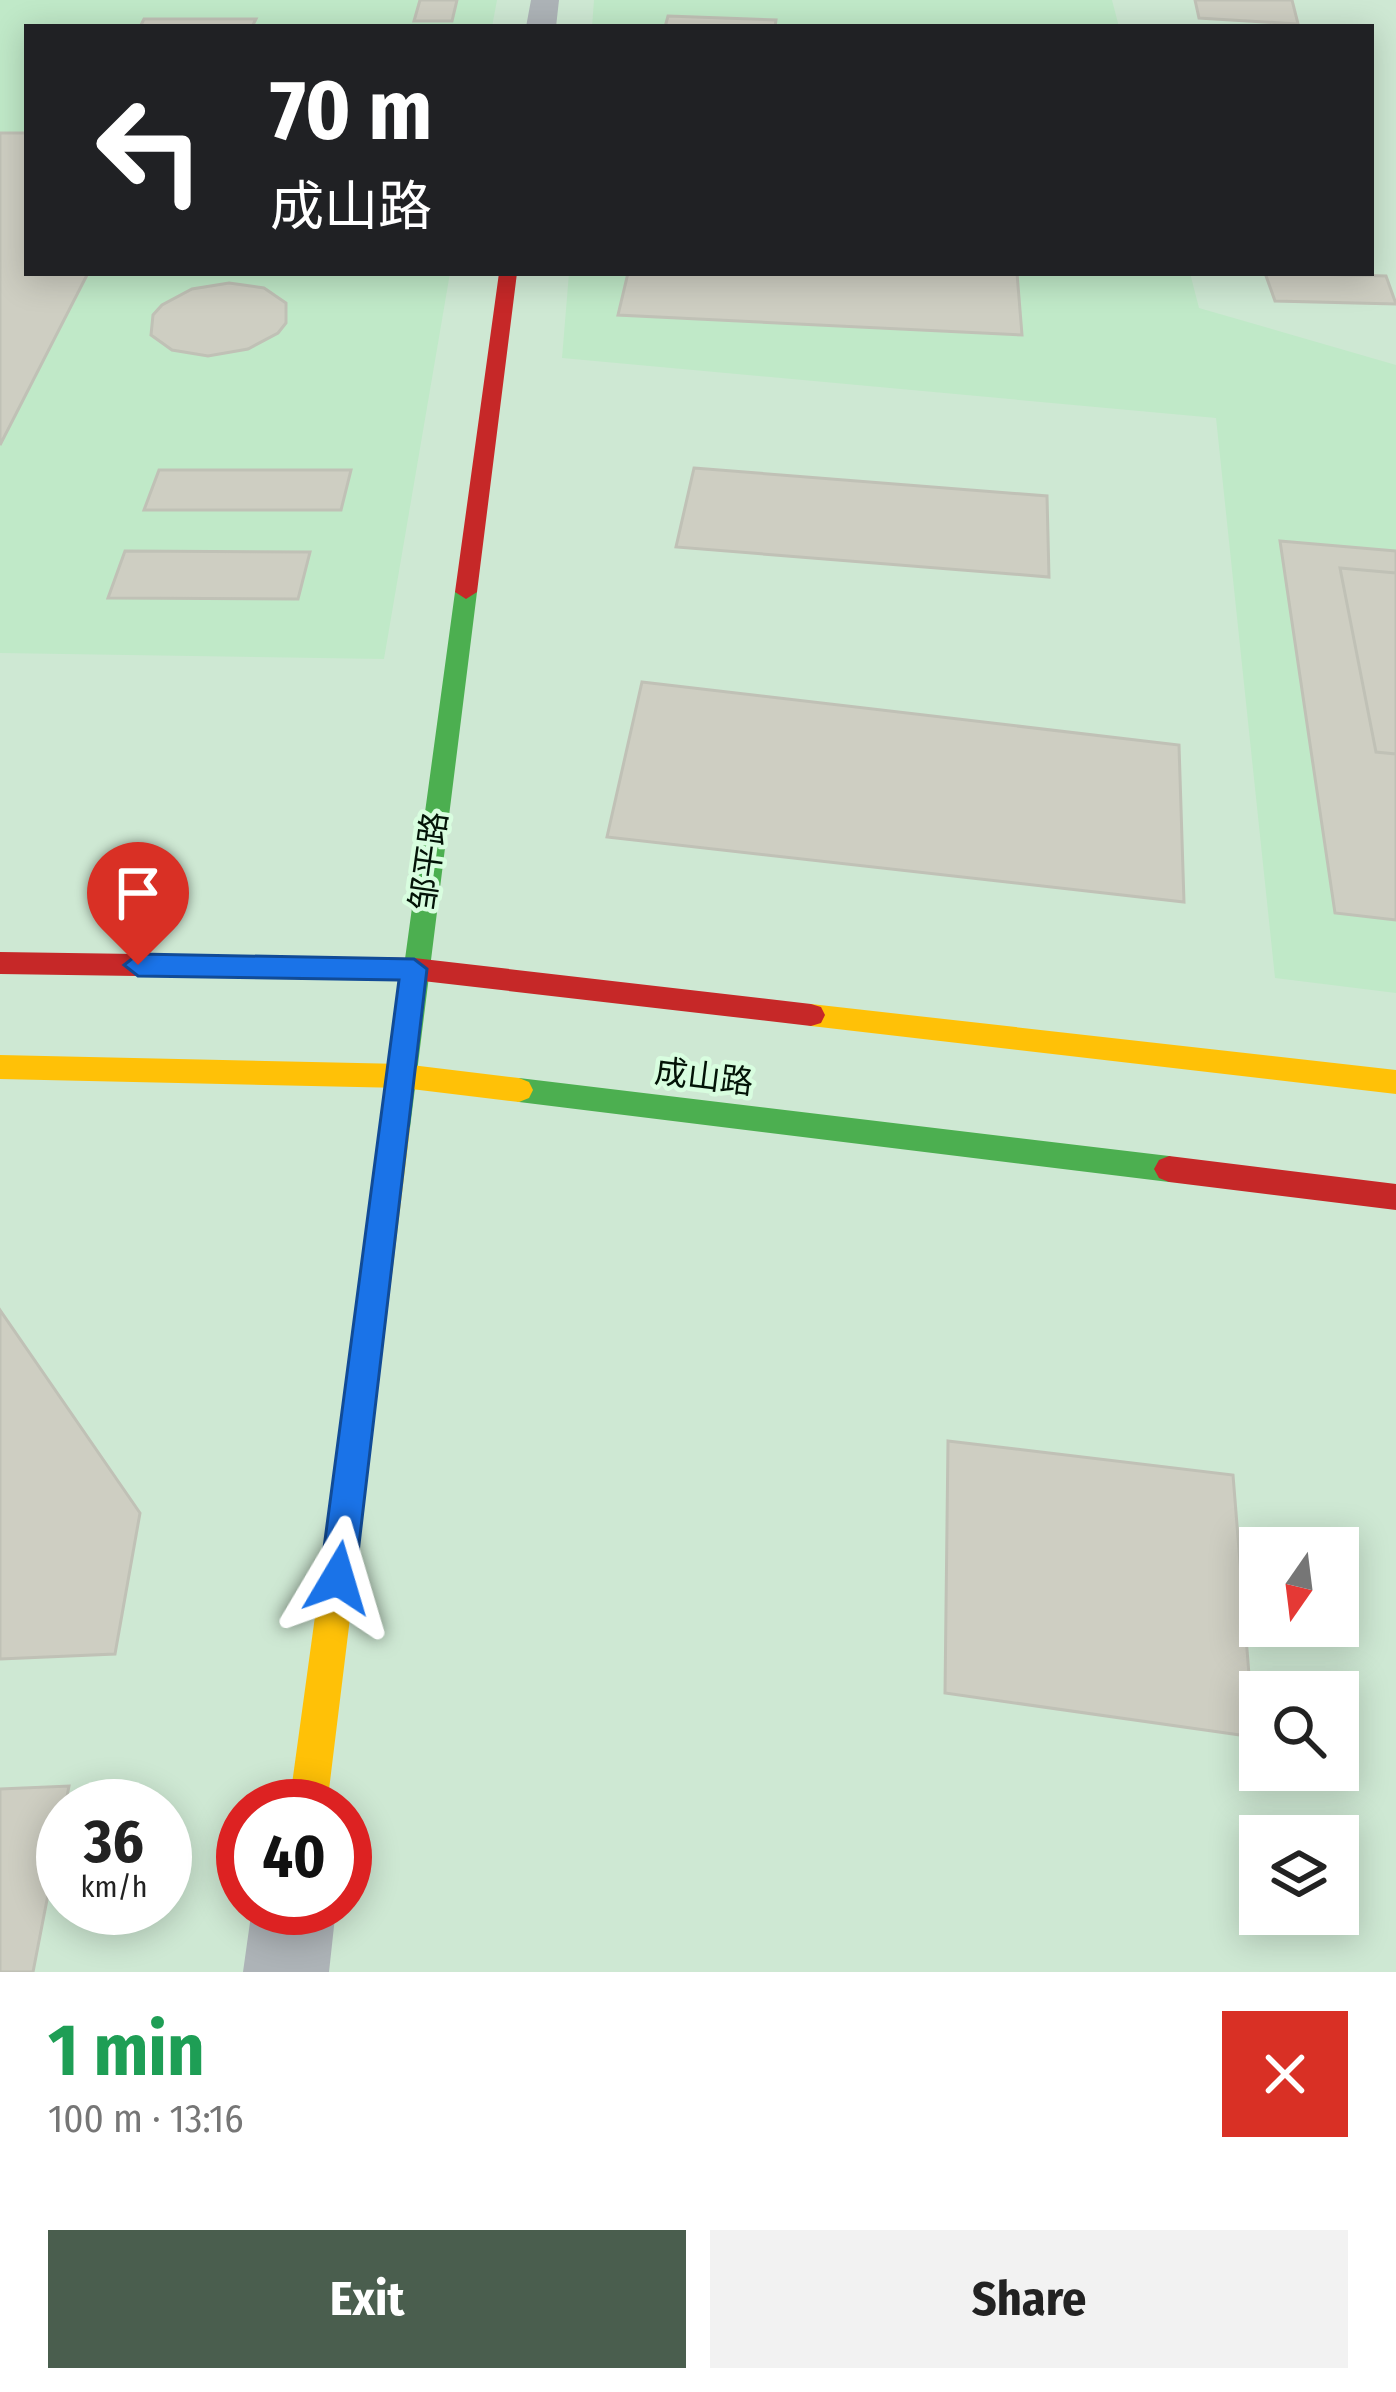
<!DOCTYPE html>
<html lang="en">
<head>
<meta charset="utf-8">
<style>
  body { margin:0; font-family:"Fira Sans Condensed","Noto Sans SC",sans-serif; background:#f2f2f2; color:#222; height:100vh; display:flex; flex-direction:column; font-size:45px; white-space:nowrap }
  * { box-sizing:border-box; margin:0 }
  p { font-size:39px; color:#767676 }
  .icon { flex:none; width:66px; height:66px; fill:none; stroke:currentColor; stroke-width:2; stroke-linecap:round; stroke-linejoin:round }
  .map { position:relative; height:1972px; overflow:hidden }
  .drawer { display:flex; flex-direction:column; background:#fff; flex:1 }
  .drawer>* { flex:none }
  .banner { position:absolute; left:24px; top:24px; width:1350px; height:252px; border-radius:0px; box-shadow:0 6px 30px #0003; background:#202124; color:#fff; overflow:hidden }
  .needle { width:78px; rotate:194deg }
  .buttons { position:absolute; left:1239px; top:1527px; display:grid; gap:24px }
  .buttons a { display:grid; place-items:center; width:120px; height:120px; border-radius:0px; background:#fff; box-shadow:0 6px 30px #0003; font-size:60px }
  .speed { position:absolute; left:36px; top:1779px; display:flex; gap:24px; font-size:60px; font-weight:700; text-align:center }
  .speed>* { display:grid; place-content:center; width:156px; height:156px; border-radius:50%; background:#fff; box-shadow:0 6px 30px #0003; line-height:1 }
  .speed small { font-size:30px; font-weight:400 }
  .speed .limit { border:18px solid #d22; background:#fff; color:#111 }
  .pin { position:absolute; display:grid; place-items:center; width:102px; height:102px; color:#fff; margin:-123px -51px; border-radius:50% 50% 50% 0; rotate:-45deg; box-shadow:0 0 12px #0007 }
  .pin .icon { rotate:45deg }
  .me { position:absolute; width:132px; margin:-66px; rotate:7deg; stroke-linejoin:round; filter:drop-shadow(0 0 9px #0008) }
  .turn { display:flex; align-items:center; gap:42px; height:252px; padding:0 48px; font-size:54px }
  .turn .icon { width:156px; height:156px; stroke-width:2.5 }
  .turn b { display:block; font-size:84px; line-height:102px }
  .round { display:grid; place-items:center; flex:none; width:126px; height:126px; border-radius:0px; background:#f2f2f2 }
  .overview { display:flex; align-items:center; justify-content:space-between; height:204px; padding:0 48px }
  h1 { font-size:72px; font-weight:700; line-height:90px; color:#1e9e55 }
  .button { display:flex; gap:24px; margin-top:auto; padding:24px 48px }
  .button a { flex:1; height:138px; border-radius:0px; background:#4a5e4e; color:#fff; font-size:48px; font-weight:700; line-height:138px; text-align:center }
  .button a+a { background:#f2f2f2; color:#222 }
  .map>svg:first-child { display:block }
  .built { fill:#c0e9c8 }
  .building { fill:#cecec2; stroke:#c0c1b6; stroke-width:3 }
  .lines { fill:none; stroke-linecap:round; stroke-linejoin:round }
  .street { fill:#adb3b7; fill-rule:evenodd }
  .fast { fill:#4caf50; fill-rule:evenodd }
  .slow { fill:#ffc107; fill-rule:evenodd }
  .jam { fill:#c62828; fill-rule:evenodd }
  .route { fill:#1a73e8; stroke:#114b97; stroke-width:3 }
  .labels { text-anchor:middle; stroke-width:9; stroke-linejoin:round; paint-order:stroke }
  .street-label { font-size:33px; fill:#031307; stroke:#d8fddf }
</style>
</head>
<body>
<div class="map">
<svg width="1396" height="1972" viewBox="0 0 1396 1972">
  <rect width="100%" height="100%" fill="#cee8d3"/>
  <path class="built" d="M0 0H497L492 27H27V273H450L384 659 0 653Z
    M594 0H1112L1119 27H592Z
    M569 273H1190L1199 308 1396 365V993L1275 978 1216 418 562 358Z"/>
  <path class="building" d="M420 0H457L452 21H414Z
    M1195 0H1292L1298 24 1199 18Z
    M668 16 776 20 775 27H665Z
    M144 19H256L252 27H140Z
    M0 133H27V273H88L0 445Z
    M628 273H1017L1022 335 618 315Z
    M1265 273 1386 276 1396 304 1275 301Z
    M229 283 264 288 286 303V323L278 333 248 349 208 356 172 350 151 335 153 315 162 305 192 289Z
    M694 468 1047 496 1049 577 676 547Z
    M159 470H351L341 510H144Z
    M1280 541 1396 551V920L1335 913Z
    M125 551 310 552 298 599 108 598Z
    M1340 568 1396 573V754L1376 752Z
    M642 682 1179 745 1184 902 607 837Z
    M0 1310 140 1513 115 1654 0 1659Z
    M948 1441 1233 1475 1254 1737 945 1693Z
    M69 1786 33 1972H0V1789Z"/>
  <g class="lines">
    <path class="street" d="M531 0H559L556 27H526Z
      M252 1908H336L329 1972H243Z"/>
    <path class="fast" d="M466 585 477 592 410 1128 406 1137 396 1140 386 1137 382 1128 455 592Z
      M519 1078 1169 1156 1179 1160 1184 1169 1179 1178 1169 1182 519 1102 509 1098 505 1090 509 1082Z"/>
    <path class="slow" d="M811 1004 1396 1070V1094L811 1026 801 1023 797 1015 801 1007Z
      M0 1055 403 1064 519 1078 529 1082 533 1090 529 1098 519 1102 403 1088 0 1079Z
      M396 1116 406 1119 410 1128 327 1806H289L382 1128 386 1119Z"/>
    <path class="jam" d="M499 273H517L477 592 466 599 455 592Z
      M0 952 414 958 811 1004 821 1007 825 1015 821 1023 811 1026 414 980 0 974Z
      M1169 1156 1396 1184V1210L1169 1182 1159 1178 1154 1169 1159 1160Z"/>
  </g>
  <path class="route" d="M138 954 414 959 427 969 355 1578 350 1590 338 1595 325 1590 320 1578 399 980 138 976 124 965Z"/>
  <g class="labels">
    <g class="street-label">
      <text transform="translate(428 861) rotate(-82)" y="12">邹平路</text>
      <text transform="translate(704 1076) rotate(7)" y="12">成山路</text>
    </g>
  </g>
</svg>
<div class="buttons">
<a><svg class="needle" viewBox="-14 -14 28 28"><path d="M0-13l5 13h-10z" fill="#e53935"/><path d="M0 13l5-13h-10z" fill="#767676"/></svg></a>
<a><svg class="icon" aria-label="search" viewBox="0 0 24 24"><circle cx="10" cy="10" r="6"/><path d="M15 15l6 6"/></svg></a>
<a><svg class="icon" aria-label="layers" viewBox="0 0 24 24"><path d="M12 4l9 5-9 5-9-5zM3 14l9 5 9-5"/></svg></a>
</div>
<div class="speed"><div>36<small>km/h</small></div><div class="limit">40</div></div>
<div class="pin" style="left:138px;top:965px;background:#d93025"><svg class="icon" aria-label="arrive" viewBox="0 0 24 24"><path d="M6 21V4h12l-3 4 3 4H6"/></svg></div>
<svg class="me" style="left:338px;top:1578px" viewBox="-20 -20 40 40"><path d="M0-17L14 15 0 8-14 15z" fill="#1a73e8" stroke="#fff" stroke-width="4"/></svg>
<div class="banner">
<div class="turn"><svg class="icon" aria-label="left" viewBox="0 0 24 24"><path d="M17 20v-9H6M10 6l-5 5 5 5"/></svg><div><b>70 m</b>成山路</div></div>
</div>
</div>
<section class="drawer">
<div class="overview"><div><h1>1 min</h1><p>100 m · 13:16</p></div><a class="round" style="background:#d93025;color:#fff"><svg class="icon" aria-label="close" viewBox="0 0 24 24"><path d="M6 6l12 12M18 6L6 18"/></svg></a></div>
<div class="button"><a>Exit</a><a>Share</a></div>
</section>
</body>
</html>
